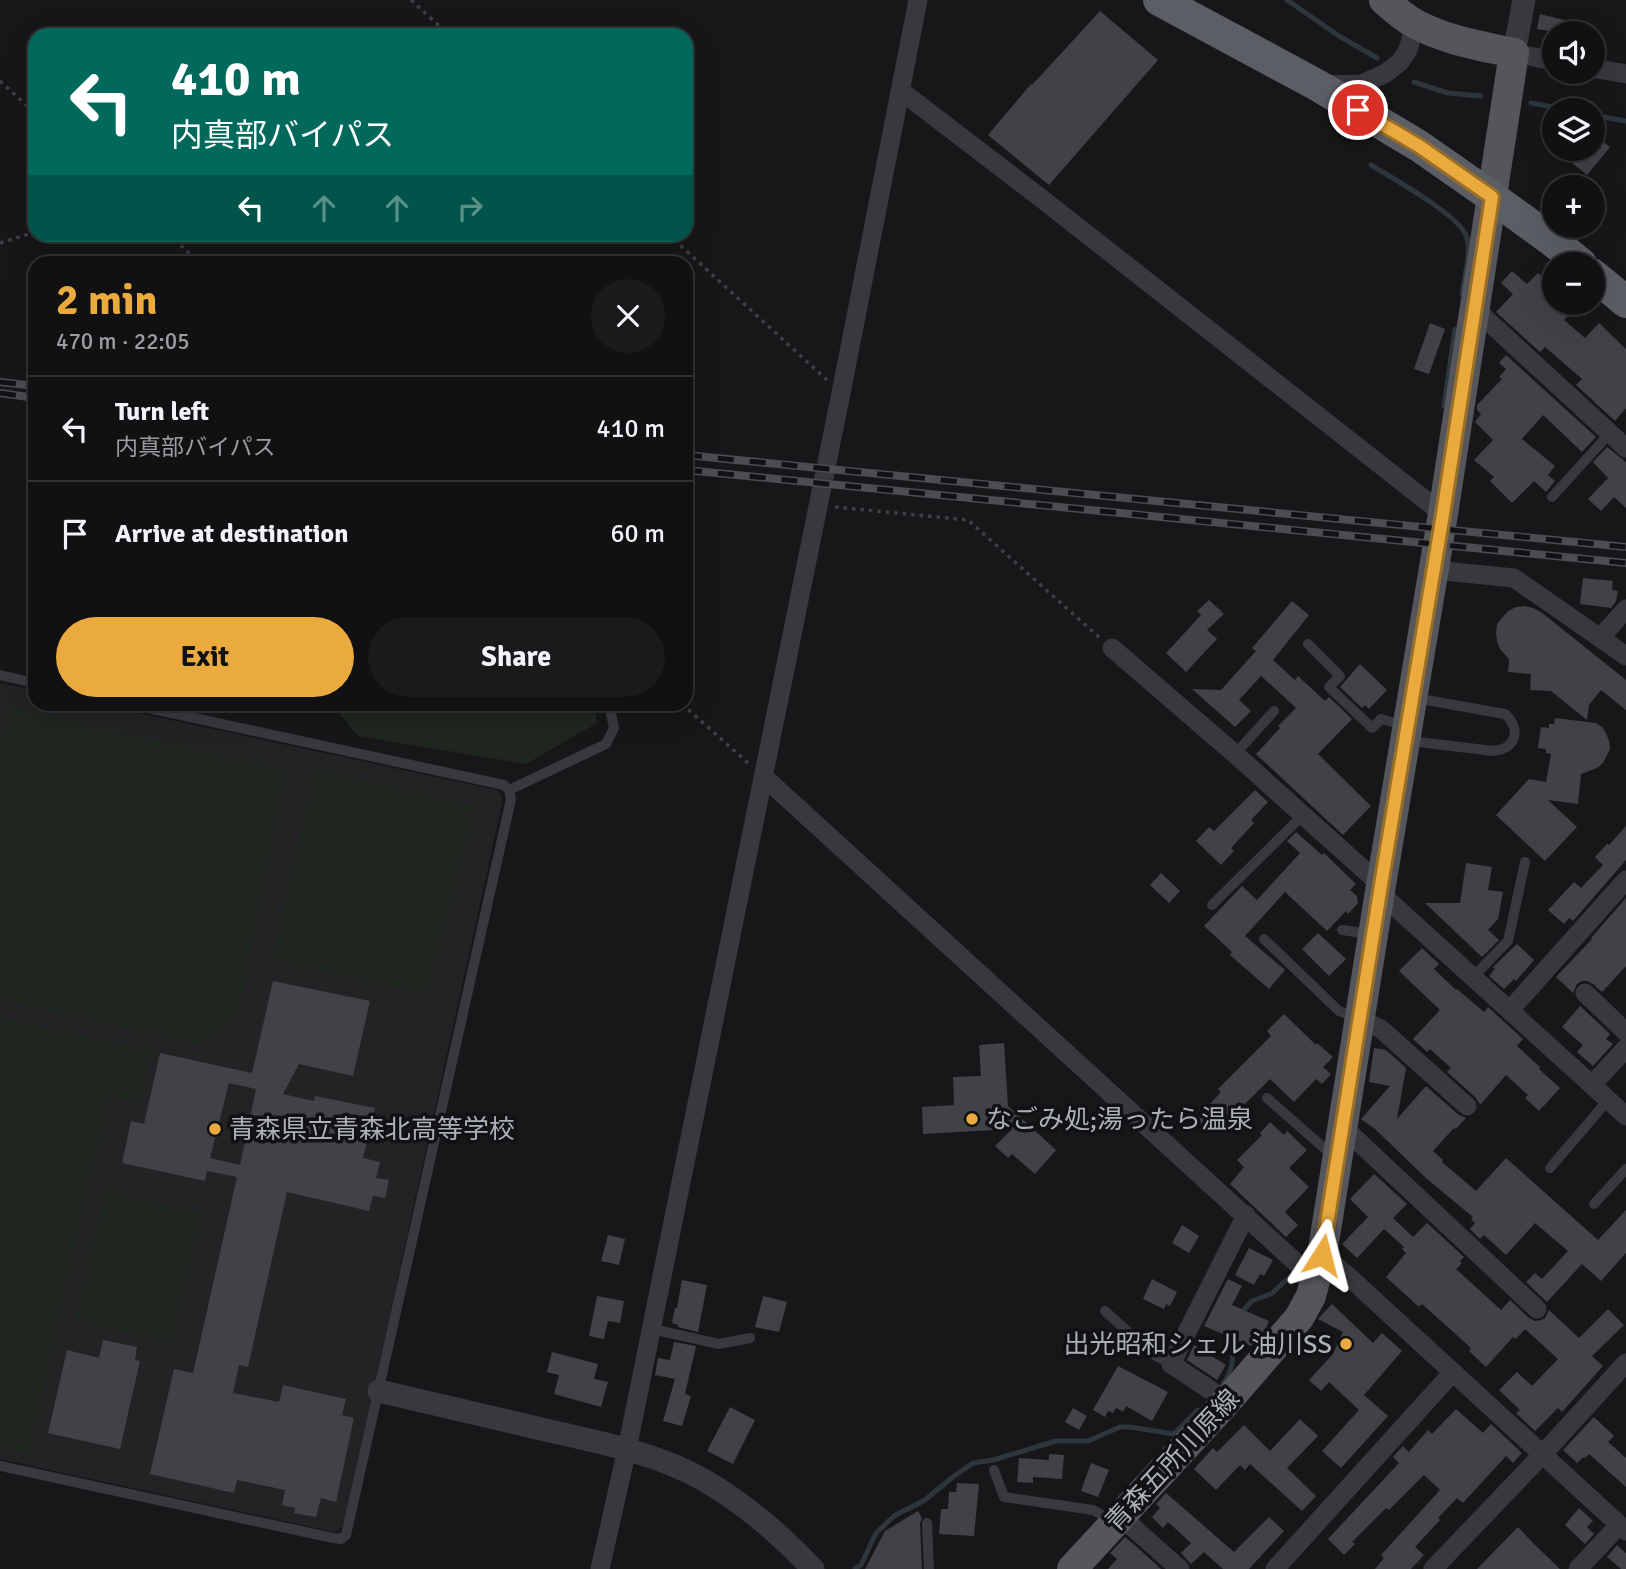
<!DOCTYPE html>
<html lang="en">
<head>
<meta charset="utf-8">
<style>
  body { margin:0; font-family:Signika,"Noto Sans JP",sans-serif; background:#1a1a1c; color:#f1f3f6; height:100vh; display:flex; flex-direction:column; font-size:26px; white-space:nowrap }
  * { box-sizing:border-box; margin:0 }
  p { font-size:23px; color:#9c9da0 }
  .icon { flex:none; width:38px; height:38px; fill:none; stroke:currentColor; stroke-width:2; stroke-linecap:round; stroke-linejoin:round }
  .map { position:relative; flex:1; overflow:hidden }
  .panel { position:absolute; left:28px; top:256px; width:665px; height:455px; display:flex; flex-direction:column; background:#111113; border-radius:21px; box-shadow:0 7px 28px #0002,0 0 0 2px #303133 }
  .panel>* { flex:none }
  .banner { position:absolute; left:28px; top:28px; width:665px; height:214px; border-radius:21px; box-shadow:0 7px 28px #0002,0 0 0 2px #303133; background:#00695c; color:#fff; overflow:hidden }
  .fabs { position:absolute; left:1542px; top:21px; display:grid; gap:14px }
  .fabs a { display:grid; place-items:center; width:63px; height:63px; border-radius:50%; background:#111113; box-shadow:0 7px 28px #0002,0 0 0 2px #303133; font-size:35px }
  .pin { position:absolute; display:grid; place-items:center; width:60px; height:60px; color:#fff; margin:-30px; border:4px solid #fff; border-radius:50%; box-shadow:0 2px 7px #0007 }
  .me { position:absolute; width:77px; margin:-38px; rotate:9deg; stroke-linejoin:round; filter:drop-shadow(0 0 5px #0008) }
  .turn { display:flex; align-items:center; gap:24px; height:147px; padding:0 28px; font-size:32px }
  .turn .icon { width:91px; height:91px; stroke-width:2.5 }
  .turn b { display:block; font-size:49px; line-height:60px }
  .lanes { display:flex; align-items:center; height:66px; padding:0 28px; background:#0003; justify-content:center; gap:35px; direction:ltr }
  .lanes .off { opacity:.35 }
  .round { display:grid; place-items:center; flex:none; width:74px; height:74px; border-radius:37px; background:#1a1a1c }
  .headline { display:flex; align-items:center; justify-content:space-between; height:119px; padding:0 28px }
  h1 { font-size:42px; font-weight:700; line-height:52px; color:#eaaa3e }
  .action { display:flex; gap:14px; margin-top:auto; padding:14px 28px }
  .action a { flex:1; height:80px; border-radius:42px; background:#eaaa3e; color:#111; font-size:28px; font-weight:700; line-height:80px; text-align:center }
  .action a+a { background:#1a1a1c; color:#f1f3f6 }
  ul { padding:0; list-style:none }
  li { display:flex; align-items:center; gap:21px; height:105px; padding:0 28px; border-top:2px solid #303133 }
  li div { flex:1 }
  li b { display:block; font-size:26px }
  li em { font-style:normal }
  .map>svg:first-child { display:block }
  .built { fill:#232326 }
  .green { fill:#1f2720 }
  .lines { fill:none; stroke-linecap:round; stroke-linejoin:round }
  .stream { stroke:#2d363c; stroke-width:5 }
  .building { fill:#414246; fill-rule:evenodd }
  .path { stroke:#3e4045; stroke-width:3.5; stroke-dasharray:3.5 5; stroke-linecap:butt }
  .service { stroke:#38393e; stroke-width:10 }
  .minor { stroke:#38393e; stroke-width:19 }
  .tertiary { stroke:#38393e; stroke-width:23 }
  .primary { stroke:#54565c; stroke-width:30 }
  .trunk { stroke:#5c5e65; stroke-width:32 }
  .rail-casing { stroke:#4b4d52; stroke-width:8 }
  .rail { stroke:#121214; stroke-width:5; stroke-dasharray:16; stroke-linecap:butt }
  .route-casing { stroke:#986e28; stroke-width:18 }
  .route { stroke:#eaaa3e; stroke-width:12 }
  .poi-dot { fill:#eaaa3e; stroke:#121214; stroke-width:2.5 }
  .labels { text-anchor:middle; stroke-width:7; stroke-linejoin:round; paint-order:stroke }
  .poi-label { font-size:26px; fill:#aaafb8; stroke:#121214; text-anchor:start }
  .street-label { font-size:26px; fill:#aaafb8; stroke:#121214 }
</style>
</head>
<body>
<div class="map">
<svg width="1626" height="1569" viewBox="0 0 1626 1569">
  <rect width="100%" height="100%" fill="#171719"/>
  <path class="built" d="M0 683 35 690V704H96L497 790 503 799 343 1527 334 1532 0 1459Z"/>
  <path class="green" d="M332 704H595L597 723 526 764 358 736Z
    M10 706 287 771 238 1017 201 1045 0 1000V746Z
    M315 769 476 806 427 995 272 960Z
    M0 1017 62 1032 152 1049 141 1103 109 1097 29 1454 0 1447Z
    M105 1191 202 1213 172 1343 75 1321Z"/>
  <g class="lines">
    <path class="stream" d="M1287 0 1339 36 1377 58
      M1414 82 1448 93 1481 96
      M1531 103 1568 110
      M1592 115 1626 121
      M1371 165C1392 178 1457 214 1466 235 1472 251 1464 278 1462 294
      M1444 406 1455 329
      M1240 1314 1252 1301 1271 1294 1293 1274
      M1223 1384C1235 1367 1233 1353 1233 1332
      M855 1569 861 1565 876 1533 894 1516 925 1500 954 1476 973 1463 993 1460 1056 1441H1088L1120 1427H1130L1174 1434 1198 1410"/>
  </g>
  <path class="building" d="M1100 11 1158 60 1049 185 988 135 1031 84 1032 85Z
    M1540 14 1564 20 1560 33 1537 29Z
    M1592 133 1610 147 1587 175 1555 149H1592Z
    M1512 271 1527 284 1538 273 1554 288V303H1580L1564 320 1585 338 1599 323 1626 349V408L1615 421 1576 385 1582 379 1545 347 1540 352 1496 312 1513 294 1501 283Z
    M1430 323 1445 329 1429 374 1414 369Z
    M1506 355 1596 437 1582 452 1543 415 1522 439 1555 466 1548 475 1555 481 1546 492 1534 481 1512 503 1490 481 1494 477 1474 460 1493 440 1475 422 1481 414 1477 410V405L1502 379 1499 377 1506 369 1499 363Z
    M1607 447 1626 462V508L1614 497 1601 511 1588 499 1608 478 1593 462Z
    M1583 578 1613 581 1612 590 1618 591 1616 601 1611 608 1580 604Z
    M1209 600 1224 614 1207 630 1217 639 1186 672 1166 653 1201 615 1197 611Z
    M1292 601 1309 615 1273 660 1295 680 1298 676 1325 701 1329 697 1352 719 1318 754 1371 806 1343 835 1256 754 1280 728 1278 726 1296 708 1281 694 1261 676 1239 700 1251 711 1235 727 1192 689 1221 690 1256 651 1252 648Z
    M1525 606 1533 608 1541 612 1626 680V710L1601 690 1589 705 1587 720 1551 691 1530 690 1531 674 1508 672 1509 659 1500 649 1497 641 1496 633 1497 624 1508 611 1516 607Z
    M1360 664 1387 690 1369 709 1365 705 1362 708 1340 687Z
    M1555 718 1596 723 1602 727 1606 733 1609 741 1610 749 1603 763 1597 768 1581 774 1578 804 1548 800 1577 827 1545 861 1496 815 1529 779 1546 782 1551 754 1546 753V749L1538 748 1541 727 1549 728V724H1554Z
    M1255 790 1268 802 1251 820 1254 823 1231 848 1234 851 1221 865 1196 841 1209 827 1214 831Z
    M1626 826V860L1573 921 1569 918 1564 924 1548 910 1574 882 1581 888 1603 865 1595 857 1607 844 1609 845Z
    M1296 832 1322 855 1324 853 1356 884 1350 890 1357 896 1358 903 1348 914 1346 911 1327 931 1285 892 1245 936 1285 970 1269 989 1230 955 1232 952 1204 926 1242 886 1257 900 1300 853 1287 841Z
    M1466 863 1492 867 1488 890 1503 892 1498 919 1488 930 1499 940 1482 957 1425 903H1460Z
    M1161 873 1180 891 1169 903 1150 885Z
    M1626 898V966L1602 992 1593 984 1587 981H1582L1577 984 1573 993 1556 977 1592 939 1591 938Z
    M1318 933 1346 959 1329 976 1302 949Z
    M1517 944 1534 960 1516 981 1514 979 1504 989 1489 976 1495 969 1493 967Z
    M1422 948 1439 964 1434 969 1456 990 1457 989 1484 1012 1488 1007 1523 1039 1517 1046 1540 1067 1539 1069 1560 1088 1539 1111 1525 1098 1528 1095 1506 1075 1481 1104 1479 1103 1475 1097 1447 1072 1451 1068 1430 1049 1427 1052 1413 1039 1440 1010 1399 971Z
    M273 981 370 1001 353 1076 299 1064 283 1094 314 1101 315 1096 375 1108 363 1158 380 1162 376 1178 389 1180 385 1198 373 1196 369 1211 287 1192 248 1367 239 1365 233 1393 279 1402 283 1385 346 1399 342 1415 354 1418 336 1502 321 1498 316 1517 294 1513 295 1508 282 1505 285 1490 237 1480 234 1493 150 1474 174 1369 193 1373 237 1177 207 1171 205 1181 122 1163 131 1121 144 1124 160 1053 252 1073ZM229 1083 256 1089 240 1165 210 1158Z
    M1580 1006 1610 1034 1606 1039 1613 1044 1593 1066 1577 1052 1583 1045 1562 1027Z
    M1284 1014 1316 1045 1317 1043 1333 1057 1323 1067 1331 1074 1322 1084 1316 1079 1294 1102 1270 1079 1239 1110 1235 1106 1211 1132 1196 1119 1221 1092 1218 1089 1271 1036 1267 1031Z
    M1004 1043 1008 1106 1056 1150 1035 1174 1012 1154 1008 1158 995 1146 1012 1129 923 1134 922 1107 954 1105 953 1077 981 1076 979 1045Z
    M1374 1048 1386 1050 1406 1068 1397 1119 1426 1086 1459 1115 1466 1118 1456 1129 1454 1128 1433 1151 1443 1160 1442 1162 1476 1191 1506 1158 1598 1240 1626 1210V1253L1601 1281 1582 1264 1547 1302 1526 1282 1535 1273 1542 1279 1568 1251 1535 1223 1506 1255 1484 1235 1480 1239 1470 1229 1475 1223 1471 1219 1473 1217 1427 1179 1375 1129 1361 1119 1390 1086 1369 1082Z
    M1270 1122 1284 1135 1287 1131 1307 1150 1289 1168 1309 1187 1285 1212 1298 1225 1286 1237 1230 1184 1244 1167 1237 1160 1262 1135 1260 1133Z
    M1374 1174 1407 1204 1393 1218 1413 1237 1427 1223 1464 1257 1460 1261 1462 1263 1456 1269 1501 1310 1510 1300 1529 1318 1535 1321 1541 1320 1545 1318 1549 1310 1579 1338 1608 1309 1624 1325 1592 1356 1603 1366 1562 1412 1558 1408 1535 1431 1516 1413 1520 1410 1499 1390 1517 1372 1532 1386 1558 1359 1525 1329 1516 1339 1513 1337 1486 1367 1469 1351 1471 1348 1422 1304 1419 1307 1386 1277 1406 1253 1402 1249 1404 1247 1384 1229 1357 1258 1342 1244 1368 1217 1350 1199Z
    M1182 1225 1199 1236 1189 1253 1172 1243Z
    M608 1235 625 1239 619 1265 601 1261Z
    M1249 1248 1273 1260 1264 1276 1260 1274 1254 1285 1235 1275Z
    M1152 1279 1177 1292 1170 1306 1166 1304 1164 1309 1143 1299Z
    M1228 1279 1242 1286 1232 1305 1269 1321 1265 1330 1251 1346 1204 1326Z
    M682 1280 707 1285 698 1332 678 1327V1325L672 1323 675 1308H677Z
    M597 1296 624 1301 620 1323 608 1321 604 1339 589 1336Z
    M763 1296 787 1302 779 1332 755 1327Z
    M1332 1304 1373 1343 1382 1333 1402 1351 1364 1395 1388 1416 1341 1468 1322 1451 1359 1410 1329 1382 1321 1391 1309 1380 1333 1354 1343 1332 1318 1319Z
    M103 1340 137 1347 135 1360 140 1361 120 1449 48 1433 67 1350 99 1358Z
    M674 1342 696 1346 685 1394 691 1396 682 1426 663 1421 675 1379 655 1375 658 1358 670 1360Z
    M1194 1345 1226 1365 1217 1380 1187 1360Z
    M552 1352 598 1364 594 1379 608 1382 601 1407 554 1394 559 1375 547 1372Z
    M1118 1366 1168 1392 1152 1421 1126 1406 1123 1412 1116 1408 1113 1413 1108 1411 1105 1417 1093 1410Z
    M730 1407 755 1420 733 1464 707 1451Z
    M1073 1408 1087 1416 1079 1430 1065 1422Z
    M1456 1409 1483 1433 1491 1424 1522 1453 1513 1463 1506 1456 1463 1503 1457 1498 1438 1518 1440 1520 1415 1547 1424 1555 1411 1569H1375L1384 1558 1381 1555 1440 1490 1424 1475 1389 1510 1386 1508 1352 1542 1355 1544 1344 1555 1328 1539 1399 1463 1393 1457 1403 1446 1409 1452 1428 1430 1432 1434Z
    M1594 1417 1614 1436 1608 1442 1626 1458V1487L1589 1454 1585 1458 1584 1457 1577 1463 1563 1450Z
    M1300 1419 1318 1436 1287 1468 1316 1496 1302 1511 1250 1464 1245 1470 1240 1465 1216 1490 1194 1469 1213 1448 1217 1452 1244 1425 1270 1451Z
    M1049 1454 1064 1455 1062 1479 1033 1477V1483L1017 1482 1019 1458 1049 1460Z
    M1091 1463 1109 1470 1098 1497 1081 1491Z
    M957 1483 979 1484 974 1536 939 1534 941 1509H948L949 1492H956Z
    M1166 1493 1234 1552 1269 1517 1284 1531 1249 1569H1223L1204 1552 1191 1564 1181 1553 1191 1543 1168 1522 1163 1528 1152 1517 1160 1508 1156 1504Z
    M1579 1508 1593 1521 1587 1527 1594 1534 1585 1544 1565 1525Z
    M918 1511 922 1518 920 1523 922 1569H865L885 1531Z
    M1518 1527 1532 1542 1560 1569H1477Z
    M1125 1537 1138 1548 1161 1569H1108L1117 1559 1110 1553Z
    M1617 1545 1626 1553V1569H1621L1607 1557Z"/>
  <g class="lines">
    <path class="path" d="M411 0 449 35
      M0 81 35 113
      M168 234 199 262
      M668 234 827 380
      M0 243 35 232
      M835 507 968 520 1100 638
      M682 704 748 763"/>
    <path class="service" d="M1552 497 1610 433
      M1308 644 1340 676 1329 687 1372 728 1381 719 1403 725
      M0 675 35 683
      M1410 741 1493 751C1516 749 1522 730 1505 714L1415 698
      M1235 754 1274 711
      M509 790 606 744 614 728 609 704
      M1212 905 1303 815
      M1342 930 1369 934
      M1264 939 1339 1011 1355 1017
      M1474 976 1508 941 1525 862
      M1267 1098 1332 1155
      M1550 1168 1608 1100
      M1594 1204 1626 1169
      M1105 1311 1151 1353 1171 1364
      M652 1329 719 1344 750 1338
      M0 1466 333 1538 341 1539 346 1535 511 799 509 790 504 785 130 704
      M994 1470 1004 1497 1093 1510 1111 1520
      M927 1523 929 1569"/>
    <path class="minor" d="M1514 53 1554 61
      M1592 68 1626 74
      M1322 85 1362 84 1386 73 1400 62 1408 50 1415 24
      M901 91 1046 202 1443 514
      M1476 310 1626 448
      M1434 570 1514 578 1626 656
      M1601 637 1626 609
      M1112 648 1235 754 1381 885
      M763 776 1315 1280
      M1380 893 1626 1116
      M1585 993 1626 1032
      M1510 1010 1626 880
      M1360 1019 1381 1029 1467 1106
      M1592 1085 1626 1048
      M1344 1128 1537 1309
      M1322 1255 1348 1276 1626 1531
      M1227 1401 1171 1364 1246 1215
      M1120 1516 1180 1569
      M600 1569 627 1449 841 393 918 0
      M1275 1569 1453 1372
      M1433 1569 1542 1455 1626 1363
      M1578 1569 1619 1525"/>
    <path class="tertiary" d="M1514 53 1524 0
      M379 1391C436 1404 493 1418 550 1431 602 1443 655 1453 702 1479 744 1503 780 1534 813 1569"/>
    <path class="primary" d="M1072 1569 1227 1401 1299 1318 1311 1296 1322 1255 1381 885 1443 514 1514 53C1481 46 1444 40 1414 23 1403 17 1393 8 1384 0"/>
    <path class="trunk" d="M1159 0 1317 85 1419 146 1492 197 1554 242 1581 264
      M1592 274 1626 302"/>
    <defs>
      <path id="rail" d="M0 382 35 386
        M0 393 35 398
        M686 455 1626 547
        M686 470 1626 563"/>
    </defs>
    <use href="#rail" class="rail-casing"/>
    <use href="#rail" class="rail"/>
  </g>
  <g class="lines">
    <defs>
      <path id="route" d="M1322 1255 1381 885 1443 514 1492 197 1419 146 1358 110"/>
    </defs>
    <use href="#route" class="route-casing"/>
    <use href="#route" class="route"/>
  </g>
  <g class="poi-dot">
    <circle cx="972" cy="1119" r="7"/>
    <circle cx="215" cy="1129" r="7"/>
    <circle cx="1346" cy="1344" r="7"/>
  </g>
  <g class="labels">
    <g class="poi-label">
      <text x="986" y="1128">なごみ処;湯ったら温泉</text>
      <text x="229" y="1138">青森県立青森北高等学校</text>
      <text x="1332" y="1353" text-anchor="end">出光昭和シェル 油川SS</text>
    </g>
    <g class="street-label">
      <text transform="translate(1172 1460) rotate(-47)" y="9">青森五所川原線</text>
    </g>
  </g>
</svg>
<div class="fabs">
<a><svg class="icon" aria-label="sound" viewBox="0 0 24 24"><path d="M4 9h4l5-4v14l-5-4H4zM17 9q2 3 0 6"/></svg></a>
<a><svg class="icon" aria-label="layers" viewBox="0 0 24 24"><path d="M12 4l9 5-9 5-9-5zM3 14l9 5 9-5"/></svg></a>
<a>+</a>
<a>−</a>
</div>
<div class="pin" style="left:1358px;top:110px;background:#d93025"><svg class="icon" aria-label="arrive" viewBox="0 0 24 24"><path d="M6 21V4h12l-3 4 3 4H6"/></svg></div>
<svg class="me" style="left:1322px;top:1255px" viewBox="-20 -20 40 40"><path d="M0-17L14 15 0 8-14 15z" fill="#eaaa3e" stroke="#fff" stroke-width="4"/></svg>
<div class="banner">
<div class="turn"><svg class="icon" aria-label="left" viewBox="0 0 24 24"><path d="M17 20v-9H6M10 6l-5 5 5 5"/></svg><div><b>410 m</b>内真部バイパス</div></div>
<div class="lanes"><svg class="icon" aria-label="left" viewBox="0 0 24 24"><path d="M17 20v-9H6M10 6l-5 5 5 5"/></svg><svg class="icon off" aria-label="ahead" viewBox="0 0 24 24"><path d="M12 20V5M6 11l6-6 6 6"/></svg><svg class="icon off" aria-label="ahead" viewBox="0 0 24 24"><path d="M12 20V5M6 11l6-6 6 6"/></svg><svg class="icon off" aria-label="right" viewBox="0 0 24 24"><path d="M7 20v-9h11M14 6l5 5-5 5"/></svg></div>
</div>
<section class="panel">
<div class="headline"><div><h1>2 min</h1><p>470 m · 22:05</p></div><a class="round"><svg class="icon" aria-label="close" viewBox="0 0 24 24"><path d="M6 6l12 12M18 6L6 18"/></svg></a></div>
<ul>
<li><svg class="icon" aria-label="left" viewBox="0 0 24 24"><path d="M17 20v-9H6M10 6l-5 5 5 5"/></svg><div><b>Turn left</b><p>内真部バイパス</p></div><em>410 m</em></li>
<li><svg class="icon" aria-label="arrive" viewBox="0 0 24 24"><path d="M6 21V4h12l-3 4 3 4H6"/></svg><div><b>Arrive at destination</b></div><em>60 m</em></li>
</ul>
<div class="action"><a>Exit</a><a>Share</a></div>
</section>
</div>
</body>
</html>
